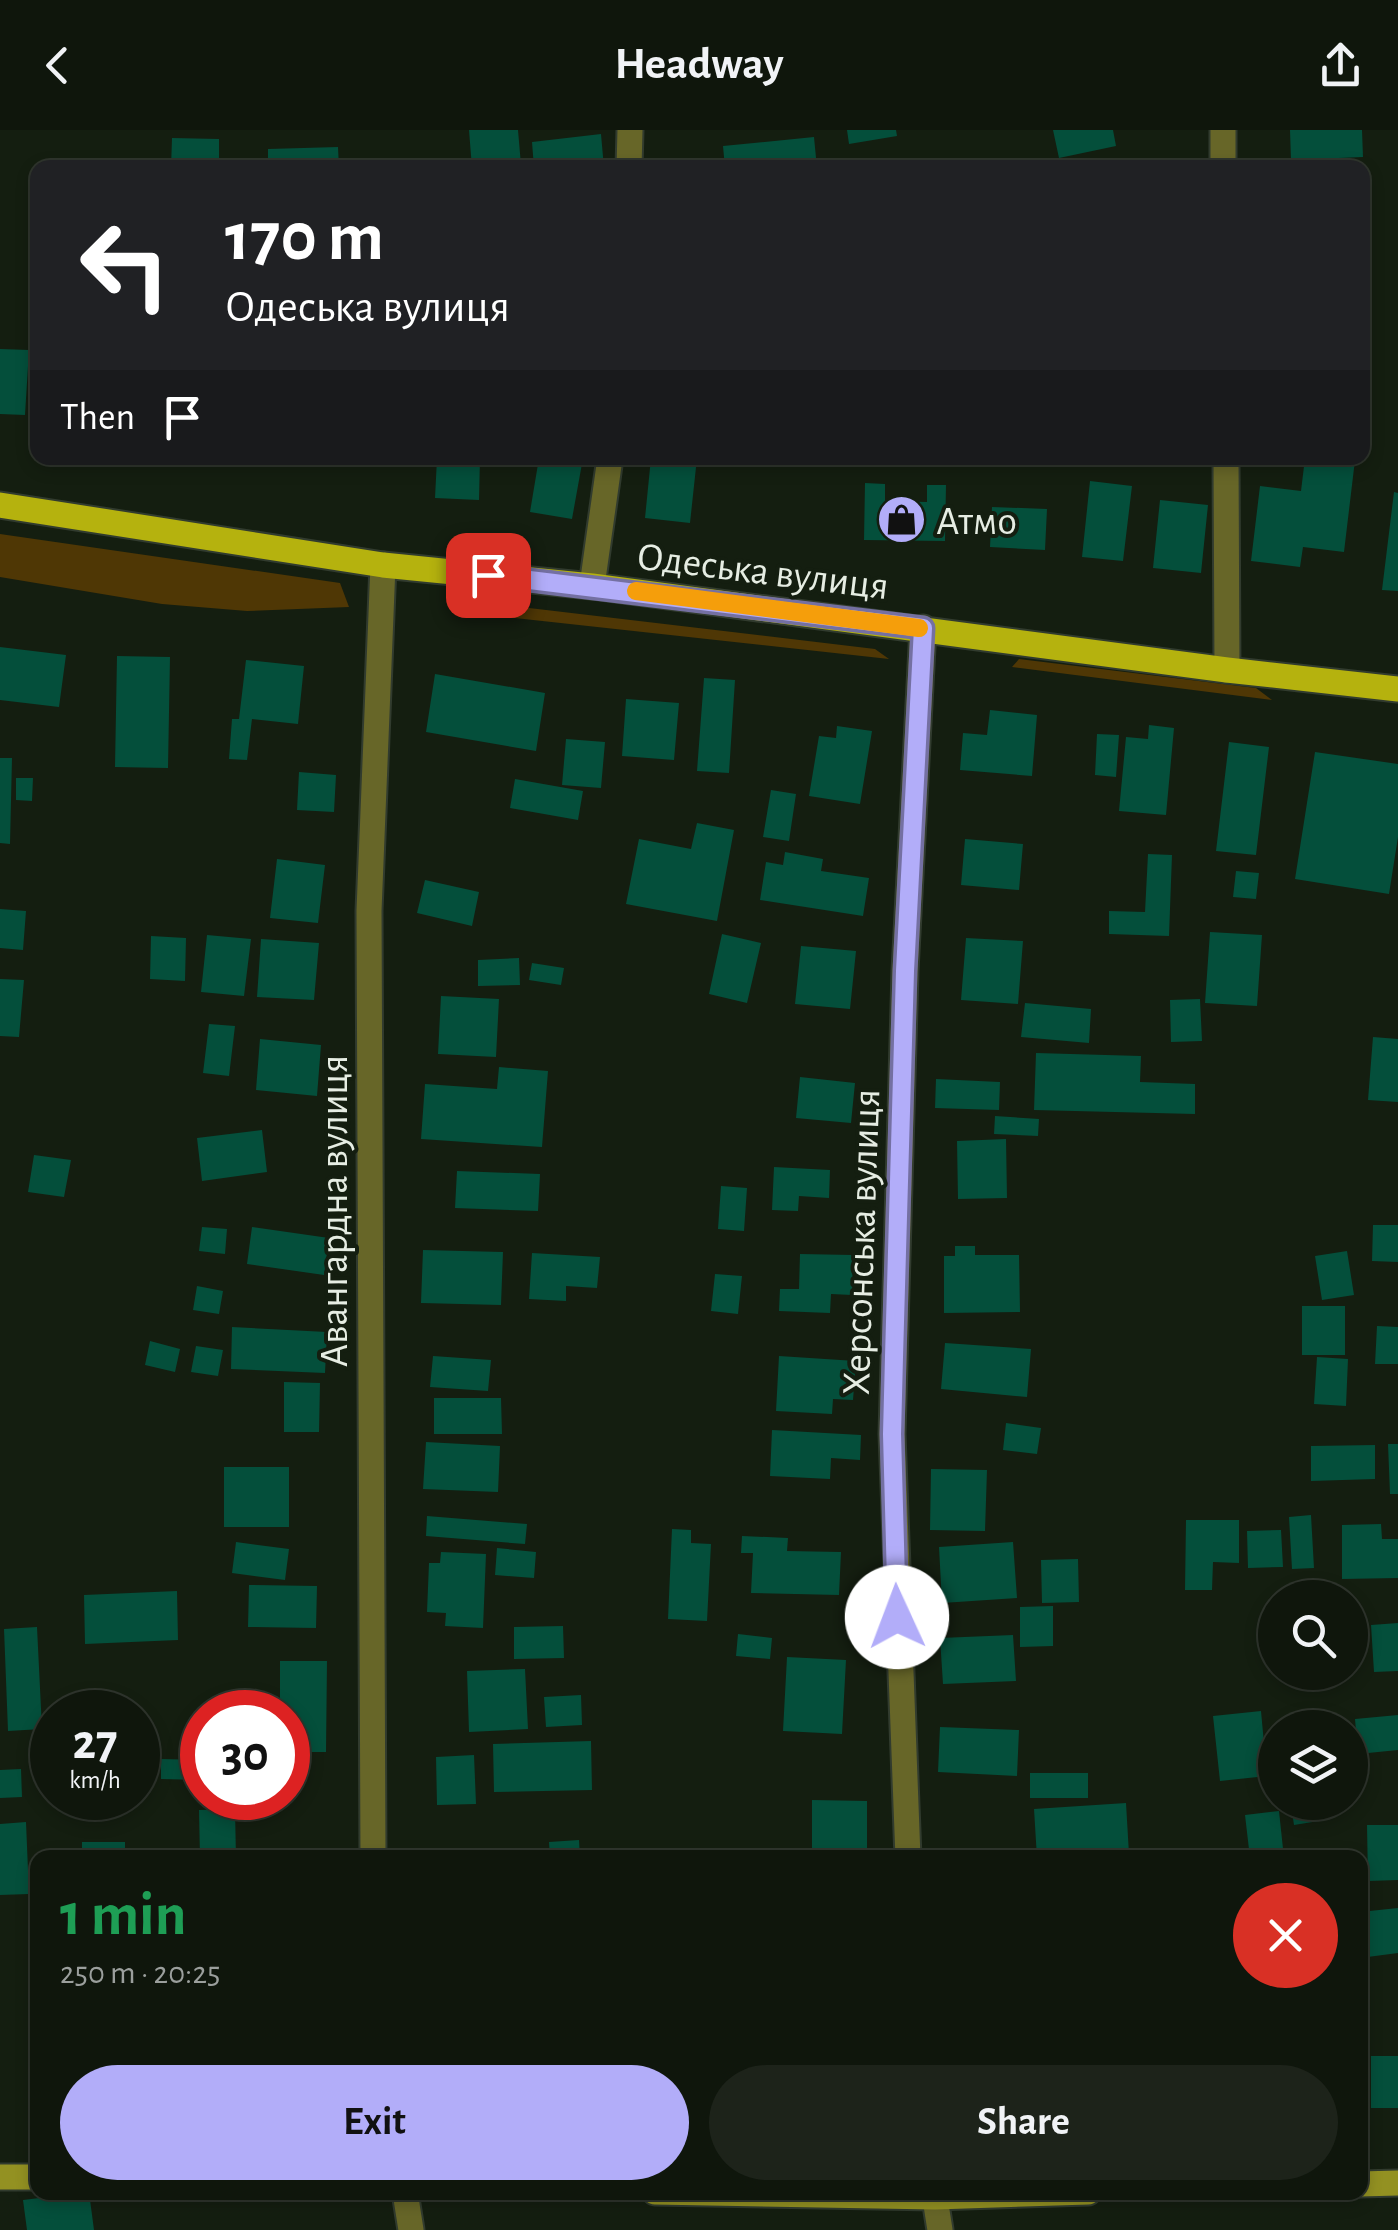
<!DOCTYPE html>
<html lang="en">
<head>
<meta charset="utf-8">
<style>
  body { margin:0; font-family:"Alegreya Sans",sans-serif; background:#1d231a; color:#f1f3f6; height:100vh; display:flex; flex-direction:column; font-size:38px; white-space:nowrap }
  * { box-sizing:border-box; margin:0 }
  p { font-size:32px; color:#9b9f9d }
  .icon { flex:none; width:55px; height:55px; fill:none; stroke:currentColor; stroke-width:2; stroke-linecap:round; stroke-linejoin:round }
  .map { position:relative; flex:1; overflow:hidden }
  .sheet { position:absolute; left:30px; top:1720px; width:1338px; height:350px; display:flex; flex-direction:column; background:#0f160c; border-radius:20px; box-shadow:0 5px 15px #0003,0 0 0 2px #2f352d }
  .sheet>* { flex:none }
  .banner { position:absolute; left:30px; top:30px; width:1340px; height:305px; border-radius:20px; box-shadow:0 5px 15px #0003,0 0 0 2px #2f352d; background:#202124; color:#fff; overflow:hidden }
  .tools { position:absolute; left:1258px; top:1450px; display:grid; gap:20px }
  .tools a { display:grid; place-items:center; width:110px; height:110px; border-radius:50%; background:#0f160c; box-shadow:0 5px 15px #0003,0 0 0 2px #2f352d; font-size:50px }
  .speed { position:absolute; left:30px; top:1560px; display:flex; gap:20px; font-size:50px; font-weight:700; text-align:center }
  .speed>* { display:grid; place-content:center; width:130px; height:130px; border-radius:50%; background:#0f160c; box-shadow:0 5px 15px #0003,0 0 0 2px #2f352d; line-height:1 }
  .speed small { font-size:25px; font-weight:400 }
  .speed .limit { border:15px solid #d22; background:#fff; color:#111 }
  .pin { position:absolute; display:grid; place-items:center; width:85px; height:85px; color:#fff; margin:-42px; border-radius:20px; box-shadow:0 5px 15px #0006 }
  .me { position:absolute; width:110px; margin:-55px; rotate:358deg; stroke-linejoin:round; filter:drop-shadow(0 0 8px #0008) }
  .turn { display:flex; align-items:center; gap:35px; height:210px; padding:0 30px; font-size:45px }
  .turn .icon { width:130px; height:130px; stroke-width:2.5 }
  .turn b { display:block; font-size:70px; line-height:85px }
  .then { display:flex; align-items:center; height:95px; padding:0 30px; background:#0003; gap:20px; font-size:38px }
  .round { display:grid; place-items:center; flex:none; width:105px; height:105px; border-radius:52px; background:#1d231a }
  .overview { display:flex; align-items:center; justify-content:space-between; height:170px; padding:0 30px }
  h1 { font-size:60px; font-weight:700; line-height:75px; color:#1e9e55 }
  .action { display:flex; gap:20px; margin-top:auto; padding:20px 30px }
  .action a { flex:1; height:115px; border-radius:60px; background:#b2adf9; color:#111; font-size:40px; font-weight:700; line-height:115px; text-align:center }
  .action a+a { background:#1d231a; color:#f1f3f6 }
  header { display:flex; justify-content:space-between; align-items:center; height:130px; padding:0 30px; background:#0f160c; font-size:45px; font-weight:700 }
  .map>svg:first-child { display:block }
  .green { fill:#4f3705 }
  .building { fill:#044f3b }
  .lines { fill:none; stroke-linecap:round; stroke-linejoin:round }
  .street-casing { stroke:#313b2e; stroke-width:29 }
  .secondary-casing { stroke:#313b2e; stroke-width:29 }
  .primary-casing { stroke:#313b2e; stroke-width:29 }
  .street { stroke:#676628; stroke-width:25 }
  .secondary { stroke:#939122; stroke-width:25 }
  .primary { stroke:#b5b20e; stroke-width:25 }
  .route-casing { stroke:#7470a2; stroke-width:25 }
  .route { stroke:#b2adf9; stroke-width:18 }
  .slow { stroke:#f59e0b; stroke-width:18 }
  .labels { text-anchor:middle; stroke-width:8; stroke-linejoin:round; paint-order:stroke }
  .poi-label { font-size:40px; fill:#e6ede3; stroke:#141e10; text-anchor:start }
  .street-label { font-size:40px; fill:#e6ede3; stroke:#141e10 }
</style>
</head>
<body>
<header><svg class="icon" aria-label="back" viewBox="0 0 24 24"><path d="M15 5l-7 7 7 7"/></svg>Headway<svg class="icon" aria-label="share" viewBox="0 0 24 24"><path d="M12 15V3M7 8l5-5 5 5M5 13v7h14v-7"/></svg></header>
<div class="map">
<svg width="1398" height="2100" viewBox="0 0 1398 2100">
  <rect width="100%" height="100%" fill="#141e10"/>
  <path class="green" d="M0 404 340 453 349 477 247 481 162 474 0 447Z
    M478 472 875 519 889 529 459 482Z
    M1019 529 1256 558 1272 570 1012 537Z"/>
  <path class="building" d="M469 0H518L521 35 472 38Z
    M847 0H896L897 6 849 14Z
    M1053 0H1113L1116 16 1059 28Z
    M1290 0H1362L1363 27 1291 30Z
    M601 4 604 38H534L532 12Z
    M814 7 817 38H725L723 16Z
    M172 8 219 9V38H171Z
    M338 17 339 38H268V19Z
    M1196 31V38H1147V33Z
    M0 219 29 220 25 285 0 284Z
    M226 328H265V337L226 335Z
    M437 328H480L479 370 435 368Z
    M539 328H583L572 389 530 382Z
    M651 328H697L690 393 645 388Z
    M1305 328 1355 330 1344 422 1303 417 1300 437 1251 431 1260 356 1301 361Z
    M1090 351 1132 356 1123 431 1082 427Z
    M865 353 885 354V371L927 372V355H946L945 411 864 410Z
    M1394 362 1398 363V461L1382 460Z
    M1160 370 1208 375 1201 443 1153 438Z
    M992 377 1047 379 1045 420 990 417Z
    M0 517 66 525 59 577 0 570Z
    M117 526 170 527 168 638 115 637Z
    M246 530 304 536 298 594 252 589 247 630 229 629 232 589H239Z
    M435 544 545 563 536 621 426 602Z
    M704 548 735 550 729 643 697 641Z
    M626 569 679 573 674 630 622 626Z
    M990 580 1037 585 1032 646 960 640 963 603 987 605Z
    M1149 595 1174 598 1166 685 1119 681 1126 607 1148 609Z
    M837 596 872 601 860 674 809 666 819 606 836 608Z
    M1097 604 1119 605 1116 647 1095 645Z
    M566 609 605 612 601 658 562 655Z
    M1229 612 1269 617 1256 725 1216 721Z
    M1315 622 1398 634V707L1389 764 1295 749Z
    M0 628H12L10 714 0 713Z
    M299 642 336 645 334 682 297 680Z
    M16 648H33L32 671 16 670Z
    M515 649 583 661 578 690 510 678Z
    M771 660 796 664 789 711 763 707Z
    M697 693 734 700 717 791 626 774 639 709 691 719Z
    M965 709 1023 714 1019 760 961 755Z
    M785 722 823 729 821 741 869 748 863 786 760 770 766 732 783 735Z
    M1148 724 1172 725 1169 806 1109 804V781L1145 782Z
    M277 729 325 735 318 793 270 788Z
    M1236 741 1259 743 1256 769 1233 767Z
    M425 750 479 762 472 796 417 783Z
    M0 779 26 781 23 820 0 818Z
    M1210 802 1262 805 1257 876 1205 873Z
    M722 804 761 813 747 873 709 864Z
    M207 805 251 809 244 866 201 862Z
    M151 806 186 808 185 851 150 849Z
    M966 808 1023 811 1018 874 961 870Z
    M261 809 319 813 314 870 257 867Z
    M801 816 856 821 850 879 795 874Z
    M519 828 520 855 478 856V830Z
    M532 833 564 838 561 855 529 850Z
    M0 849 24 850 19 907 0 906Z
    M441 866 499 869 496 927 438 924Z
    M1200 869 1202 911 1171 912 1170 870Z
    M1025 873 1091 879 1089 913 1021 907Z
    M209 894 235 896 229 946 203 943Z
    M1373 907 1398 909V972L1368 970Z
    M260 909 321 915 317 966 256 960Z
    M1036 923 1141 926 1140 952 1195 954V984L1034 980Z
    M499 937 548 941 542 1017 421 1009 425 954 497 959Z
    M800 947 855 953 851 993 796 988Z
    M936 949 1000 952 999 980 935 978Z
    M995 986 1039 989 1038 1006 994 1004Z
    M262 1000 267 1042 202 1051 197 1008Z
    M1006 1009 1007 1068 958 1069 957 1011Z
    M34 1025 71 1030 64 1067 28 1062Z
    M774 1037 830 1040 829 1068 799 1066 798 1081 772 1080Z
    M457 1041 540 1044 538 1081 455 1078Z
    M721 1056 747 1058 744 1101 718 1099Z
    M1373 1095H1398V1132L1372 1131Z
    M202 1097 227 1099 225 1124 199 1121Z
    M252 1097 329 1108 324 1145 247 1134Z
    M955 1116H975V1125H1019L1020 1182 944 1183V1126H955Z
    M423 1120 503 1122 501 1175 421 1173Z
    M1347 1121 1354 1165 1322 1170 1315 1126Z
    M532 1123 600 1127 597 1158 566 1156V1171L529 1169Z
    M800 1124 853 1125 852 1165 831 1164 830 1183 779 1181 780 1159H799Z
    M715 1144 742 1146 738 1184 711 1181Z
    M197 1156 223 1161 219 1184 193 1180Z
    M1302 1176H1345V1225H1302Z
    M1377 1196 1398 1197V1234H1375Z
    M232 1197 327 1202 325 1243 231 1239Z
    M150 1211 180 1219 175 1242 145 1235Z
    M945 1213 1031 1219 1027 1267 941 1259Z
    M196 1216 223 1220 218 1246 191 1242Z
    M433 1226 491 1230 488 1261 430 1257Z
    M779 1226 856 1231 853 1270 833 1269 832 1284 776 1281Z
    M1317 1227 1348 1229 1346 1276 1314 1274Z
    M284 1252 320 1253 319 1302H284Z
    M434 1268H501L502 1304H434Z
    M1006 1293 1041 1298 1037 1324 1003 1320Z
    M772 1300 861 1305 860 1330 831 1328 830 1349 770 1346Z
    M426 1312 500 1316 498 1362 423 1359Z
    M1388 1314H1398V1364H1390Z
    M1375 1315V1349L1311 1351V1316Z
    M224 1337H289V1397H224Z
    M931 1339 987 1340 985 1401 930 1400Z
    M1311 1385 1314 1438 1292 1439 1289 1387Z
    M427 1386 527 1394 525 1414 426 1406Z
    M1186 1390H1239V1433L1213 1432 1212 1460H1185Z
    M1381 1394 1382 1409H1398V1448L1342 1449V1395Z
    M672 1399 691 1400V1413L711 1414 707 1491 668 1489Z
    M1281 1400 1283 1437 1248 1438 1247 1401Z
    M742 1406 788 1408 787 1421 841 1422 839 1465 751 1463 753 1423H741Z
    M236 1412 289 1419 285 1450 232 1443Z
    M1013 1412 1017 1468 942 1473 939 1417Z
    M497 1418 536 1422 534 1448 495 1445Z
    M441 1422 486 1424 483 1498 445 1496 446 1483 427 1482 429 1433H440Z
    M1078 1429 1079 1472 1042 1473 1041 1430Z
    M249 1455 317 1456 316 1498 248 1497Z
    M177 1461 178 1510 85 1514 84 1465Z
    M1053 1476V1516L1020 1517V1477Z
    M1263 1490H1275V1524L1264 1525Z
    M1398 1493V1541L1374 1542 1371 1495Z
    M563 1496 564 1528 514 1529V1497Z
    M37 1497 42 1599 8 1601 4 1499Z
    M738 1504 772 1508 770 1529 736 1526Z
    M1013 1505 1016 1551 943 1554 940 1508Z
    M787 1527 846 1530 842 1604 783 1601Z
    M280 1531H327L326 1622H288V1582H280Z
    M525 1539 528 1599 469 1602 467 1541Z
    M581 1565 582 1595 546 1597 544 1567Z
    M1261 1581 1267 1646 1220 1651 1213 1586Z
    M1398 1585V1620L1358 1624 1355 1589Z
    M940 1597 1019 1600 1017 1646 938 1642Z
    M591 1611 592 1660 494 1662 493 1614Z
    M474 1625 476 1674 437 1675 436 1627Z
    M161 1629 202 1630V1650L161 1649Z
    M21 1639 22 1667 0 1668V1640Z
    M1030 1643H1088V1668H1030Z
    M96 1668H124V1682H96Z
    M812 1670 867 1671V1728H812Z
    M1322 1672 1325 1690 1294 1695 1291 1675Z
    M1126 1673 1129 1724 1037 1728 1034 1679Z
    M235 1679 236 1728H200L199 1680Z
    M1279 1681 1284 1728H1250L1245 1685Z
    M26 1692 29 1764 0 1765V1694Z
    M1367 1695H1398V1750L1368 1751Z
    M579 1710 580 1728H550L549 1712Z
    M82 1712H125V1728H82Z
    M1347 1718 1348 1728H1316L1315 1722Z
    M1398 1778V1823L1360 1828V1782Z
    M1371 1926H1398V1978H1371Z
    M89 2062 94 2100H27L23 2070Z"/>
  <g class="lines">
    <defs>
      <path id="street" d="M1223 0V38
        M629 38 630 0
        M1226 328 1227 540
        M592 456 610 328
        M373 1728 369 781 383 435
        M908 1728 892 1304 905 841 923 498
        M405 2062 411 2100
        M934 2062 940 2100"/>
      <path id="secondary" d="M0 2047H38
        M1360 2054 1398 2053
        M655 2062 935 2067 1088 2062"/>
      <path id="primary" d="M0 375 383 435 592 456 1227 540 1398 559"/>
    </defs>
    <use href="#street" class="street-casing"/>
    <use href="#secondary" class="secondary-casing"/>
    <use href="#primary" class="primary-casing"/>
    <use href="#street" class="street"/>
    <use href="#secondary" class="secondary"/>
    <use href="#primary" class="primary"/>
  </g>
  <g class="lines">
    <defs>
      <path id="route" d="M488 445 923 498 905 841 894 1227 892 1304 897 1487"/>
    </defs>
    <use href="#route" class="route-casing"/>
    <use href="#route" class="route"/>
    <path class="slow" d="M636 461 919 498"/>
  </g>
  <defs>
    <symbol id="shop-disc" viewBox="-11 -11 22 22"><circle r="9.5" fill="#b2adf9" stroke="#141e10"/><path d="M-5-2.5h2.3a2.7 3.5 0 0 1 5.4 0H5L5.5 6h-11ZM-1.5-2.5h3a1.5 2.3 0 0 0-3 0Z" fill="#111"/></symbol>
  </defs>
  <g fill-rule="evenodd">
    <use href="#shop-disc" x="874" y="362" width="55" height="55"/>
  </g>
  <g class="labels">
    <g class="poi-label">
      <text x="936" y="404">Атмо</text>
    </g>
    <g class="street-label">
      <text transform="translate(763 440) rotate(7)" y="14">Одеська вулиця</text>
      <text transform="translate(333 1081) rotate(-90)" y="14">Авангардна вулиця</text>
      <text transform="translate(860 1112) rotate(-88)" y="14">Херсонська вулиця</text>
    </g>
  </g>
</svg>
<div class="tools">
<a><svg class="icon" aria-label="search" viewBox="0 0 24 24"><circle cx="10" cy="10" r="6"/><path d="M15 15l6 6"/></svg></a>
<a><svg class="icon" aria-label="layers" viewBox="0 0 24 24"><path d="M12 4l9 5-9 5-9-5zM3 14l9 5 9-5"/></svg></a>
</div>
<div class="speed"><div>27<small>km/h</small></div><div class="limit">30</div></div>
<div class="pin" style="left:488px;top:445px;background:#d93025"><svg class="icon" aria-label="arrive" viewBox="0 0 24 24"><path d="M6 21V4h12l-3 4 3 4H6"/></svg></div>
<svg class="me" style="left:897px;top:1487px" viewBox="-20 -20 40 40"><circle r="19" fill="#fff"/><path d="M0-13L10 11 0 6-10 11z" fill="#b2adf9"/></svg>
<div class="banner">
<div class="turn"><svg class="icon" aria-label="left" viewBox="0 0 24 24"><path d="M17 20v-9H6M10 6l-5 5 5 5"/></svg><div><b>170 m</b>Одеська вулиця</div></div>
<div class="then">Then<svg class="icon" aria-label="arrive" viewBox="0 0 24 24"><path d="M6 21V4h12l-3 4 3 4H6"/></svg></div>
</div>
<section class="sheet">
<div class="overview"><div><h1>1 min</h1><p>250 m · 20:25</p></div><a class="round" style="background:#d93025;color:#fff"><svg class="icon" aria-label="close" viewBox="0 0 24 24"><path d="M6 6l12 12M18 6L6 18"/></svg></a></div>
<div class="action"><a>Exit</a><a>Share</a></div>
</section>
</div>
</body>
</html>
